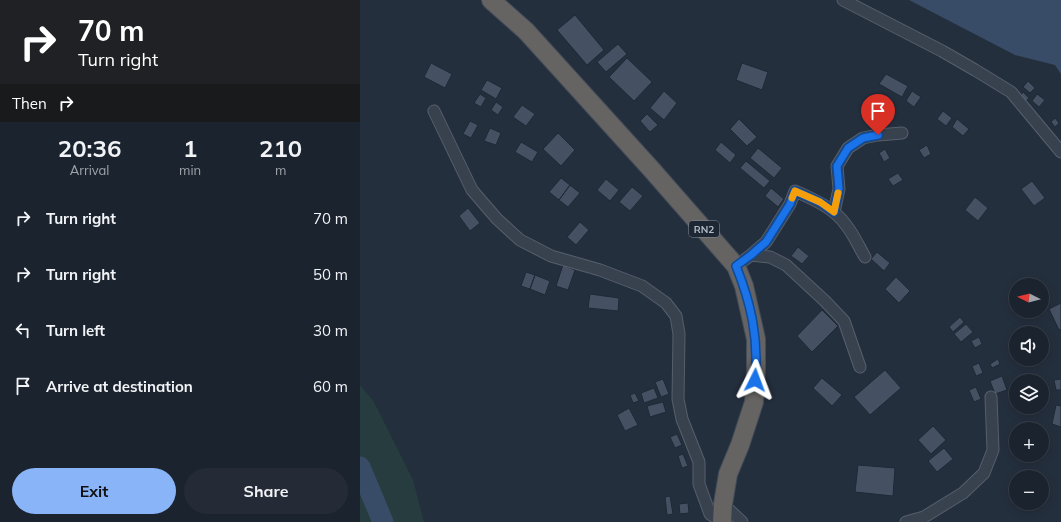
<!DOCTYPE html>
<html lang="en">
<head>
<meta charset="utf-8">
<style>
  body { margin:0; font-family:Mulish,sans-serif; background:#242b36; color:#f1f3f6; height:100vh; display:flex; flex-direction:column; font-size:15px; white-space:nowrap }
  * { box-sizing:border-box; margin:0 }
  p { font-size:13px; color:#a0a4aa }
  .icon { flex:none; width:22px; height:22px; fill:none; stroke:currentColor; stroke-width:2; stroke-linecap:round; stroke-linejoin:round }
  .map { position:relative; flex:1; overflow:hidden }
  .details { display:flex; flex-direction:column; background:#1b232e; width:360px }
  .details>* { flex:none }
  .top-card { background:#202124; color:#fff; overflow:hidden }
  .needle { width:26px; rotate:276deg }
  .tools { position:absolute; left:649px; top:278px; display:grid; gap:8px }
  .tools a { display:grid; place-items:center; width:40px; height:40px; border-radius:50%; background:#1b232e; box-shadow:0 2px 10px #0003,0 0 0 1px #39404a; font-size:20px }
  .pin { position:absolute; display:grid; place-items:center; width:34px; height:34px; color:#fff; margin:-41px -17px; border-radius:50% 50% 50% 0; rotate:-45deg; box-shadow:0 0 4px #0007 }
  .pin .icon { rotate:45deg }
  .me { position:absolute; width:44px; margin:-22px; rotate:3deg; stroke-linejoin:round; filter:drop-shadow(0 0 3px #0008) }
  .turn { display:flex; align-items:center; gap:14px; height:84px; padding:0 12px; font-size:18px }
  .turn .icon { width:52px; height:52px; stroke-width:2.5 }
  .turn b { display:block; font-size:28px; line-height:34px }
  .then { display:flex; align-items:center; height:38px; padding:0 12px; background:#0003; gap:8px; font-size:15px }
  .eta { display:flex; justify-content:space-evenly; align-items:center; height:68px; text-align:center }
  .eta b { font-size:24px; font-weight:700; line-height:28px }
  .action { display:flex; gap:8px; margin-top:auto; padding:8px 12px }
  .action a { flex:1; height:46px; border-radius:24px; background:#8ab4f8; color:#111; font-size:16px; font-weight:700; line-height:46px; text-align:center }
  .action a+a { background:#242b36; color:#f1f3f6 }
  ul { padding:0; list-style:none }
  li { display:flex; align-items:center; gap:12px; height:56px; padding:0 12px }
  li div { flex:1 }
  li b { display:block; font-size:15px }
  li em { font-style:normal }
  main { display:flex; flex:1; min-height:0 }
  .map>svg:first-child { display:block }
  .green { fill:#263c3f }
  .water { fill:#394c67 }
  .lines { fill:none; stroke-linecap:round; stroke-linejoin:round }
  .river { stroke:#394c67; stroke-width:21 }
  .building { fill:#455162; stroke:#1f2835 }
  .minor-casing { stroke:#565f6c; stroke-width:13 }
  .trunk-casing { stroke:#434c59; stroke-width:20 }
  .minor { stroke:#38414e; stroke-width:11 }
  .trunk { stroke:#656462; stroke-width:18 }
  .route-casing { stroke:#114b97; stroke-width:10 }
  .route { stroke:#1a73e8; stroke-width:7 }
  .slow { stroke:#f59e0b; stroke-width:7 }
  .labels { text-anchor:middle; stroke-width:3; stroke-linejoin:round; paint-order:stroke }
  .shield { fill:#1d2633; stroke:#878f9c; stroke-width:1 }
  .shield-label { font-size:10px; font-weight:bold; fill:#b4bcc9 }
</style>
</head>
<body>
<main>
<section class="details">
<div class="top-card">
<div class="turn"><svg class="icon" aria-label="right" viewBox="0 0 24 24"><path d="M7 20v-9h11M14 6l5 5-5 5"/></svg><div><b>70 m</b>Turn right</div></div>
<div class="then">Then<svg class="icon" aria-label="right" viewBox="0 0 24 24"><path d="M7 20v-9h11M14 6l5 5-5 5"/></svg></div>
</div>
<div class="eta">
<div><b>20:36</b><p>Arrival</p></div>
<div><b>1</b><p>min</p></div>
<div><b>210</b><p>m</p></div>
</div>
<ul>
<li><svg class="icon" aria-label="right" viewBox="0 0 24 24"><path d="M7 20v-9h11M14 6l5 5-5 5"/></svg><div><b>Turn right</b></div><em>70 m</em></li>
<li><svg class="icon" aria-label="right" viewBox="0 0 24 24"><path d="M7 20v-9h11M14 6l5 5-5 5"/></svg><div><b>Turn right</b></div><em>50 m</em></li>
<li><svg class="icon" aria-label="left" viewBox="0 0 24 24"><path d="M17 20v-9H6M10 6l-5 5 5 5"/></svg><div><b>Turn left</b></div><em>30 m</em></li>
<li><svg class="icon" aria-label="arrive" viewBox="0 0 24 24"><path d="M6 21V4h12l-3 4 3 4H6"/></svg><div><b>Arrive at destination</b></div><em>60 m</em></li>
</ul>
<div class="action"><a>Exit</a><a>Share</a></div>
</section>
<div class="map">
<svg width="701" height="522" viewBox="0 0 701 522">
  <rect width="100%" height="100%" fill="#242f3e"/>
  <path class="green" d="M0 385 14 402 53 480 64 522H0Z"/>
  <path class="water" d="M549 0H701V74L695 65 655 55Z"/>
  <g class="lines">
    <path class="river" d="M0 467 23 522"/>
  </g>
  <path class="building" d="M215 15 244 50 227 65 197 30Z
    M258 44 267 54 246 72 237 62Z
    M267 58 292 82 274 101 249 77Z
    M71 63 92 74 85 88 64 77Z
    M382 63 408 72 402 90 376 80Z
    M526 74 548 86 542 97 519 84Z
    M127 80 142 88 136 99 121 90Z
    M668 81 675 88 670 93 663 87Z
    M304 91 317 103 304 120 290 108Z
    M552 91 561 97 554 107 546 101Z
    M663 92 669 98 665 102 660 96Z
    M120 94 126 98 121 107 114 103Z
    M677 94 685 100 679 107 672 101Z
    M136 102 143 107 138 115 131 110Z
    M162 105 175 114 166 126 153 117Z
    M583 111 592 118 586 126 577 119Z
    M287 114 298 125 290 132 280 121Z
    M695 118 699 123 695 127 691 122Z
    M379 119 397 137 387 146 370 129Z
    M597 119 609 129 603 136 592 127Z
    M110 121 118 125 111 138 103 134Z
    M130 128 141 133 136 145 124 141Z
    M198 133 215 150 201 166 183 149Z
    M161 142 178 152 172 162 155 152Z
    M361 142 376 155 370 163 355 150Z
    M567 145 571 154 564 158 559 150Z
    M398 148 422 168 414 178 390 158Z
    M525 149 530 158 524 162 519 153Z
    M386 161 410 181 404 188 380 168Z
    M538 173 543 180 533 186 528 179Z
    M201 178 210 185 199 200 189 192Z
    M246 179 259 190 250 201 237 190Z
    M672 181 685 198 674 206 661 189Z
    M210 185 220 193 208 207 199 200Z
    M272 187 283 196 270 211 259 202Z
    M411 188 424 199 418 207 405 196Z
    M615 197 628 208 618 221 605 210Z
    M108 208 120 223 110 231 99 216Z
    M220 222 229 230 216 245 207 237Z
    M438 247 449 256 442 264 431 256Z
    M517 252 530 263 524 271 511 259Z
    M203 265 215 270 208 290 196 286Z
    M166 272 175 275 170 289 161 286Z
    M175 275 190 281 185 295 170 289Z
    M536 277 550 291 539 303 525 289Z
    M230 294 259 298 258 311 228 308Z
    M701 303V329L699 330 689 309Z
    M462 310 478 326 452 352 437 336Z
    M600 317 604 322 593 332 589 327Z
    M606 324 613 332 601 342 594 334Z
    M619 337 622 344 615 348 611 341Z
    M638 359 640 364 632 368 630 364Z
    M619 363 623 373 616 376 612 366Z
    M525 370 541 388 510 415 494 397Z
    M642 376 647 390 635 394 630 381Z
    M462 378 482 395 472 406 453 388Z
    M303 379 309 394 301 397 295 382Z
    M701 379V390H696L694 380Z
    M616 387 621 399 614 402 609 390Z
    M294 388 298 398 284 403 281 393Z
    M275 393 279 401 273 403 270 395Z
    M303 402 306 412 290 417 287 406Z
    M696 405 701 406V427L692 424Z
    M269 408 278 425 265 431 257 415Z
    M573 426 586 440 571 454 558 440Z
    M317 434 322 445 315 448 310 437Z
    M584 448 593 459 577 472 568 461Z
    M323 454 328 466 322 468 318 456Z
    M498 465 535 468 533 496 495 492Z
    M310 496 313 514 307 515 305 497Z
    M328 503 329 513 320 514 319 504Z"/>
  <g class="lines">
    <defs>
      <path id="minor" d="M483 0 582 51 615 70 651 92 701 152
        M74 111 112 190 137 219 160 240 191 256 240 270 282 286 306 303 316 316 319 334 318 399 322 419 339 462V484L350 514 362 522
        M474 212 479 189 477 166 488 148 503 138 518 135 542 133
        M391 255 410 257 426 265 465 301 484 321 500 367
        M376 266 391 255 406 242 430 204 435 191C453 199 474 208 486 225 494 235 499 247 505 257
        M363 504 382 522
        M546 522 564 517 603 493 624 473 633 450 631 397"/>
      <path id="trunk" d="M131 0 166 31 292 170 376 266 384 286 396 339V369L394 402 380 445 368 474 363 504 362 522"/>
    </defs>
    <use href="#minor" class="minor-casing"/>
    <use href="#trunk" class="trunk-casing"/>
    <use href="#minor" class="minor"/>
    <use href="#trunk" class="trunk"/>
  </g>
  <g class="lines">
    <defs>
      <path id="route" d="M395 380C399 339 391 303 376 266L391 255 406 242 430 204 435 191 460 202 474 212 479 189 477 166 488 148 503 138 518 135"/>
    </defs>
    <use href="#route" class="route-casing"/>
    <use href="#route" class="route"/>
    <path class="slow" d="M432 198 435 191 460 202 474 212 478 193"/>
  </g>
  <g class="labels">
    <rect class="shield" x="329" y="221" width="30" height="16" rx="3"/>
    <g class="shield-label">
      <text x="344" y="233">RN2</text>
    </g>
  </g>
</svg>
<div class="tools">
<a><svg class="needle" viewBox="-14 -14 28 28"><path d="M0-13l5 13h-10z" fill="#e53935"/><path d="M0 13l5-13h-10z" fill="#a0a4aa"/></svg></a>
<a><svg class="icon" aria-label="sound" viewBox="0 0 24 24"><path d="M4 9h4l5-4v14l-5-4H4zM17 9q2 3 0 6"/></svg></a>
<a><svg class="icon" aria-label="layers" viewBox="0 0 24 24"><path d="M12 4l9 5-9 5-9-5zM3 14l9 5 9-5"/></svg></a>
<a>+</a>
<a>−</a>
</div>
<div class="pin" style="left:518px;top:135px;background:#d93025"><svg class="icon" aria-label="arrive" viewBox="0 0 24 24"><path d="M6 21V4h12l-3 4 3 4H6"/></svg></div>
<svg class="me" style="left:395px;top:380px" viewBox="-20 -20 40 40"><path d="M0-17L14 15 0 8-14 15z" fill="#1a73e8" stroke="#fff" stroke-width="4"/></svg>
</div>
</main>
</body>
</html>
